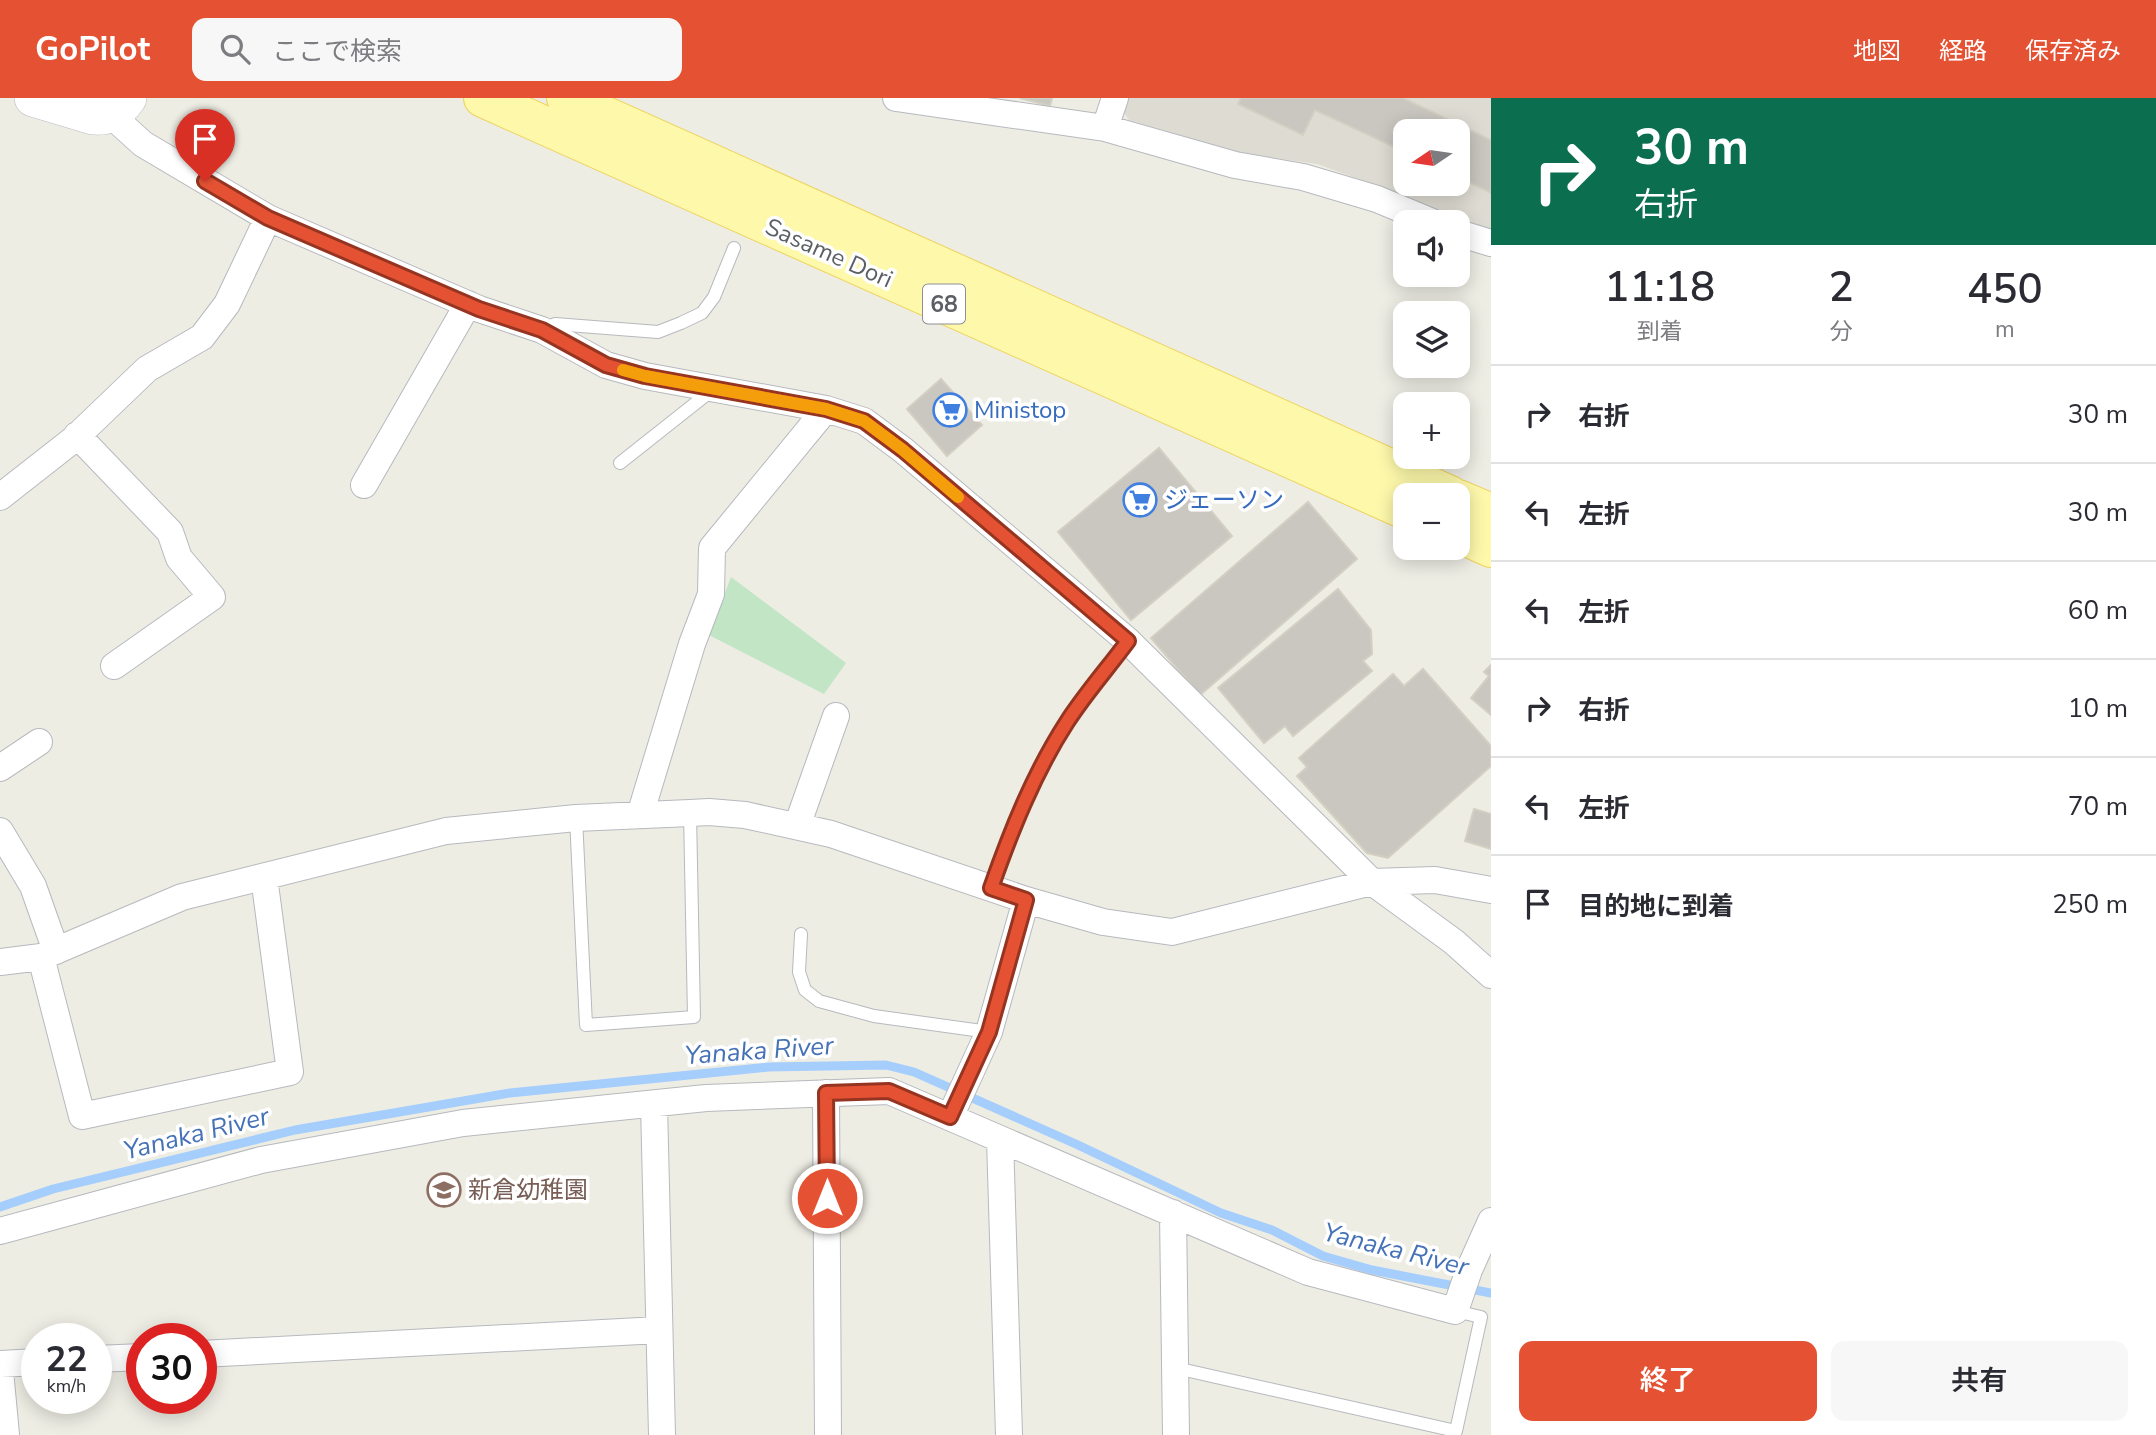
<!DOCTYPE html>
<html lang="ja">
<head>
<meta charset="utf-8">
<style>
  body { margin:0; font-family:"Nunito Sans","Noto Sans JP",sans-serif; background:#f7f7f7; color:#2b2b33; height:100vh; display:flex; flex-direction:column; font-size:26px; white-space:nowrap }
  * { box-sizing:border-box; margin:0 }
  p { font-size:23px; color:#7c7c81 }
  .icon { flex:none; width:38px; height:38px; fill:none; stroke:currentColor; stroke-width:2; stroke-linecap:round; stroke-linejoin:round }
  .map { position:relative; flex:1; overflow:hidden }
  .details { display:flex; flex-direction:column; background:#fff; width:665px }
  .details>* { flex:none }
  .banner { background:#0b6e4f; color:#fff; overflow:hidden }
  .needle { width:46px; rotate:257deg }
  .fabs { position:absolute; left:1393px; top:21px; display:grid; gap:14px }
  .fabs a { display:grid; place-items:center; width:77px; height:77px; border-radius:14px; background:#fff; box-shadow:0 4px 18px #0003; font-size:35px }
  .speed { position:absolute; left:21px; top:1225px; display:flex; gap:14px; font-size:35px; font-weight:700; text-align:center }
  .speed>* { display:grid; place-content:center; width:91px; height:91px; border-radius:50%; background:#fff; box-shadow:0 4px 18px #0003; line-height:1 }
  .speed small { font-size:18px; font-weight:400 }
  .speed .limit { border:10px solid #d22; background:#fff; color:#111 }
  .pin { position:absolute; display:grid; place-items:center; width:60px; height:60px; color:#fff; margin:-72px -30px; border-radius:50% 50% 50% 0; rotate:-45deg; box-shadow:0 0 7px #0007 }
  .pin .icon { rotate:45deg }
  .me { position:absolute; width:77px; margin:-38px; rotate:0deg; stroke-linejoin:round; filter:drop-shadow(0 0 5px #0008) }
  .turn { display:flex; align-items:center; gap:24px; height:147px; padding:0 28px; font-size:32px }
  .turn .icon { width:91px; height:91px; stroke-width:2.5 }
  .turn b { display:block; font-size:49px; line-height:60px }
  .eta { display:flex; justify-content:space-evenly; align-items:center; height:119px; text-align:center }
  .eta b { font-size:42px; font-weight:600; line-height:49px }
  .primary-button { display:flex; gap:14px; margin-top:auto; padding:14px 28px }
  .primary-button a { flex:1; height:80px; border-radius:14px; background:#e55233; color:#fff; font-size:28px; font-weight:600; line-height:80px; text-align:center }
  .primary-button a+a { background:#f7f7f7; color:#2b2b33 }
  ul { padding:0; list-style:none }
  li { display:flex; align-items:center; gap:21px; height:98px; padding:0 28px; border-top:2px solid #e1e1e2 }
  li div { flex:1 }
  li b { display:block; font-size:26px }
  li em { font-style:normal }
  header { display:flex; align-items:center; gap:42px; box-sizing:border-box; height:98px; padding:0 35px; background:#e55233; color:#fff }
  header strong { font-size:33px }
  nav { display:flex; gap:38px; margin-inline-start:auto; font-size:24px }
  .search { width:490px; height:63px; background:#f7f7f7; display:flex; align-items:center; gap:18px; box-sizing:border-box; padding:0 24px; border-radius:14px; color:#7c7c81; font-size:26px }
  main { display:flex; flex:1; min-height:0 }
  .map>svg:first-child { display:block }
  .education { fill:#dedcd2; fill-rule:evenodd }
  .green { fill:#c1e5c5 }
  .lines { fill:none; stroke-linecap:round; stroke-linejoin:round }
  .stream { stroke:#a5cefd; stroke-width:9 }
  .building { fill:#cac7c1; stroke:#d3cfc2; stroke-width:2 }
  .lane-casing { stroke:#b6b9be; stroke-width:14 }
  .street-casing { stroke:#b6b9be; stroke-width:28 }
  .secondary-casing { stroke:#b7bac0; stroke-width:38 }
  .primary-casing { stroke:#eed35d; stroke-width:40 }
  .lane { stroke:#fff; stroke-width:12 }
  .street { stroke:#fff; stroke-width:26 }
  .secondary { stroke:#fff; stroke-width:37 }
  .primary { stroke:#fdf8aa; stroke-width:38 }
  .route-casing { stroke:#953521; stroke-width:18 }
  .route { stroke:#e55233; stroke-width:12 }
  .slow { stroke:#f59e0b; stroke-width:12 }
  .labels { text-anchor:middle; stroke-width:7; stroke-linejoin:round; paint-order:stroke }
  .shield { fill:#fff; stroke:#8d8f92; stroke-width:2 }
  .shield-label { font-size:23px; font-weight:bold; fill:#5c5f64 }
  .street-label { font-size:24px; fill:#5c5f64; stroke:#fff }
  .shop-label { font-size:24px; fill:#366cbe; stroke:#fff; text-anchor:start }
  .education-label { font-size:24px; fill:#785e54; stroke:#fff; text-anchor:start }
  .water-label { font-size:26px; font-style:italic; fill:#4572b7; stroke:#fff }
</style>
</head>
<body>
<header>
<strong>GoPilot</strong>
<div class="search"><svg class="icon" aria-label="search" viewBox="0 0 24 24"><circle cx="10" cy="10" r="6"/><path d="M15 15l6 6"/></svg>ここで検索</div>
<nav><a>地図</a><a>経路</a><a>保存済み</a></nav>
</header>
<main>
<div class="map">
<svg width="1491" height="1337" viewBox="0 0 1491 1337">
  <rect width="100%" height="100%" fill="#eeede4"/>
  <path class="education" d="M1127 0H1491V134L1449 118 1370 85 1317 66 1245 56 1129 22 1123 13ZM1405 33H1458V86H1405Z"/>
  <path class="green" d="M731 479 846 565 824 596 709 537Z"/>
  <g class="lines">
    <path class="stream" d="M0 1109 53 1091 295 1032 510 995 769 969 886 967 914 974 1078 1047 1221 1115 1272 1132 1323 1158 1372 1172 1491 1195"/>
  </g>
  <path class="building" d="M1020 0H1052L1050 8Z
    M1241 0H1403L1491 42V95L1458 79V33H1405V54L1315 12 1303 37 1238 6Z
    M941 281 982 327 947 358 907 311Z
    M1159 350 1232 438 1131 522 1058 434Z
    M1308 404 1357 461 1200 597 1151 540Z
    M1338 491 1371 532 1372 556 1363 563 1372 573 1293 638 1285 628 1264 645 1218 590Z
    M1491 567V617L1471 600 1489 578 1484 574Z
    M1423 571 1491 648V668L1388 760 1367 755 1297 678 1307 669 1299 660 1393 576 1404 588Z
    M1474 711 1491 716V751L1465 743Z"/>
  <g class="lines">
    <defs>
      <path id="lane" d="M545 230 555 226 658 234 681 225 702 215 714 199 734 150
        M620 365 711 293
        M576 720 586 927 694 919 690 715
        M991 790C1011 733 1034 675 1067 625 1085 596 1108 570 1128 543
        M801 836 799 874 805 892 819 903 874 918 989 934
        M1176 1270 1456 1333 1481 1219 1455 1213"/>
      <path id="street" d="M896 0 1105 30 1235 67 1303 79 1377 101 1432 124
        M111 17 143 46 268 120 479 211 542 232 606 267 645 278 826 311 864 323 903 352 1128 543 1372 784 1454 844 1491 877
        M1105 30 1115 0
        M1458 135 1491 145
        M77 337 170 434 179 460 212 499 114 568
        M364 387 468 206
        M0 399 74 341 147 271 202 239 227 206 268 120
        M0 670 39 644
        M640 717 692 546 711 496 712 450 826 311
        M797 728 836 618
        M0 733 33 788 56 853
        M41 859 82 1018 290 974 264 779
        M0 864 41 859 182 799 446 733 576 720 690 715 709 714 745 717 831 736 1026 802 1103 824 1172 834 1372 784 1435 782 1491 792
        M826 995 828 1337
        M654 1006 662 1337
        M950 1019 989 934 1026 802
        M1000 1041 1009 1337
        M1173 1115 1176 1337
        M0 1133 261 1062 463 1025 706 1000 889 993 1308 1174 1455 1213 1469 1172 1491 1123
        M201 1256 659 1232
        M96 1261 142 1259
        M0 1266 37 1264
        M0 1272 6 1337"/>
      <path id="secondary" d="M33 0 93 18C109 20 119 13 128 0"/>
      <path id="primary" d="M483 0 1405 412
        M566 0 1450 397
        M1458 401 1491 415
        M1458 435 1491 450"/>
    </defs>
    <use href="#lane" class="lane-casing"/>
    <use href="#street" class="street-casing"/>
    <use href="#secondary" class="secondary-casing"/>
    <use href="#primary" class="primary-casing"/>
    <use href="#lane" class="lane"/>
    <use href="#street" class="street"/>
    <use href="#secondary" class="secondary"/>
    <use href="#primary" class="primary"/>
  </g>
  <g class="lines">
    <defs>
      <path id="route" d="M205 83 268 120 479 211 542 232 606 267 645 278 826 311 864 323 903 352 1128 543C1108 570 1085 596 1067 624 1034 675 1011 733 991 790L1026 802 989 934 950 1019 889 993 826 995 827 1100"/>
    </defs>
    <use href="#route" class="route-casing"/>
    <use href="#route" class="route"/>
    <path class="slow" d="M623 272 645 278 826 311 864 323 903 352 958 399"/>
  </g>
  <defs>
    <symbol id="supermarket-ring" viewBox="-11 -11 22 22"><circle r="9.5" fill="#fff" stroke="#3f7fe0" stroke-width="1.5"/><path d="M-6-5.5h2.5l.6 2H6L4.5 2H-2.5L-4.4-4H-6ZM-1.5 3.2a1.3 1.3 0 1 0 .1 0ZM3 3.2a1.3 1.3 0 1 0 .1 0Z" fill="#3f7fe0"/></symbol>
    <symbol id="school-ring" viewBox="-11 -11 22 22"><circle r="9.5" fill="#fff" stroke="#8d6e63" stroke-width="1.5"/><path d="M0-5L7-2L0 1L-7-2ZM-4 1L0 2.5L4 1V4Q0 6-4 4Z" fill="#8d6e63"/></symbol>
  </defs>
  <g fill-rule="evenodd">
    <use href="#supermarket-ring" x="931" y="293" width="38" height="38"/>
    <use href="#supermarket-ring" x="1121" y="383" width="38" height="38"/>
    <use href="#school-ring" x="425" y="1073" width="38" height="38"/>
  </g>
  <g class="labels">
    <rect class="shield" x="923" y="186.5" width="42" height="39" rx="5"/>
    <g class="shield-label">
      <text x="944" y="214">68</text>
    </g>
    <g class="street-label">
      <text transform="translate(829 155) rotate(24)" y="8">Sasame Dori</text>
    </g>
    <g class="shop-label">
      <text x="974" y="320">Ministop</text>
      <text x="1164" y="410">ジェーソン</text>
    </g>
    <g class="education-label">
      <text x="468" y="1100">新倉幼稚園</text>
    </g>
    <g class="water-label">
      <text transform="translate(759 952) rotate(-4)" y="9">Yanaka River</text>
      <text transform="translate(196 1035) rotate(-14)" y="9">Yanaka River</text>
      <text transform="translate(1396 1151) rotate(14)" y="9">Yanaka River</text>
    </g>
  </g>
</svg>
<div class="fabs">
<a><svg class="needle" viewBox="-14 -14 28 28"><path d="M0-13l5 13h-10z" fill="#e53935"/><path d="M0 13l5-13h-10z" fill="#7c7c81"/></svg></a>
<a><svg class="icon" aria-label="sound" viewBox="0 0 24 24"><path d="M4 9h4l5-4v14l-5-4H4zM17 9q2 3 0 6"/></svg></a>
<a><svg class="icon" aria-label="layers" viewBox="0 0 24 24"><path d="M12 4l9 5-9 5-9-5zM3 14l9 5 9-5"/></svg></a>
<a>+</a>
<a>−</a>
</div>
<div class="speed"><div>22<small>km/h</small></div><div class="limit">30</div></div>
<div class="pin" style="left:205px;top:83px;background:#d93025"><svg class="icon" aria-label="arrive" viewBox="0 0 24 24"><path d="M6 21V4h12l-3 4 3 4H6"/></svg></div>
<svg class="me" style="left:827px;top:1100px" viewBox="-20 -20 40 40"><circle r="17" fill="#e55233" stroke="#fff" stroke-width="3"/><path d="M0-11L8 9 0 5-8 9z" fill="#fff"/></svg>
</div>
<section class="details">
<div class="banner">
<div class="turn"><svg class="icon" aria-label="right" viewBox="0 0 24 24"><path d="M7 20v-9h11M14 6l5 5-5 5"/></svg><div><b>30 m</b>右折</div></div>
</div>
<div class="eta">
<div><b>11:18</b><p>到着</p></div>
<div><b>2</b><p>分</p></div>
<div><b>450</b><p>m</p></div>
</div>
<ul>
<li><svg class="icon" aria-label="right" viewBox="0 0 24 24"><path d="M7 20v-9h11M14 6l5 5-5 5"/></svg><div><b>右折</b></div><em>30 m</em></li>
<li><svg class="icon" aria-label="left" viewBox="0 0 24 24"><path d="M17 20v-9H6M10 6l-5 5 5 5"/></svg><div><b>左折</b></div><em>30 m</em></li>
<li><svg class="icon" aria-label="left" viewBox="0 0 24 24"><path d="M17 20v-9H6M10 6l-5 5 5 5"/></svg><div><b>左折</b></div><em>60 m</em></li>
<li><svg class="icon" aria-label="right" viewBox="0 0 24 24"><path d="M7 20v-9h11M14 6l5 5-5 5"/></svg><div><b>右折</b></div><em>10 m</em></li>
<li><svg class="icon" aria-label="left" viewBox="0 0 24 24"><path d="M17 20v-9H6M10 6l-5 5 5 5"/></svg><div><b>左折</b></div><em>70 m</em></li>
<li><svg class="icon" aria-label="arrive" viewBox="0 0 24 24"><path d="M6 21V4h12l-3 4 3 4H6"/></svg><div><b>目的地に到着</b></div><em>250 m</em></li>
</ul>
<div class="primary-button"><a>終了</a><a>共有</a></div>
</section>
</main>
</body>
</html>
